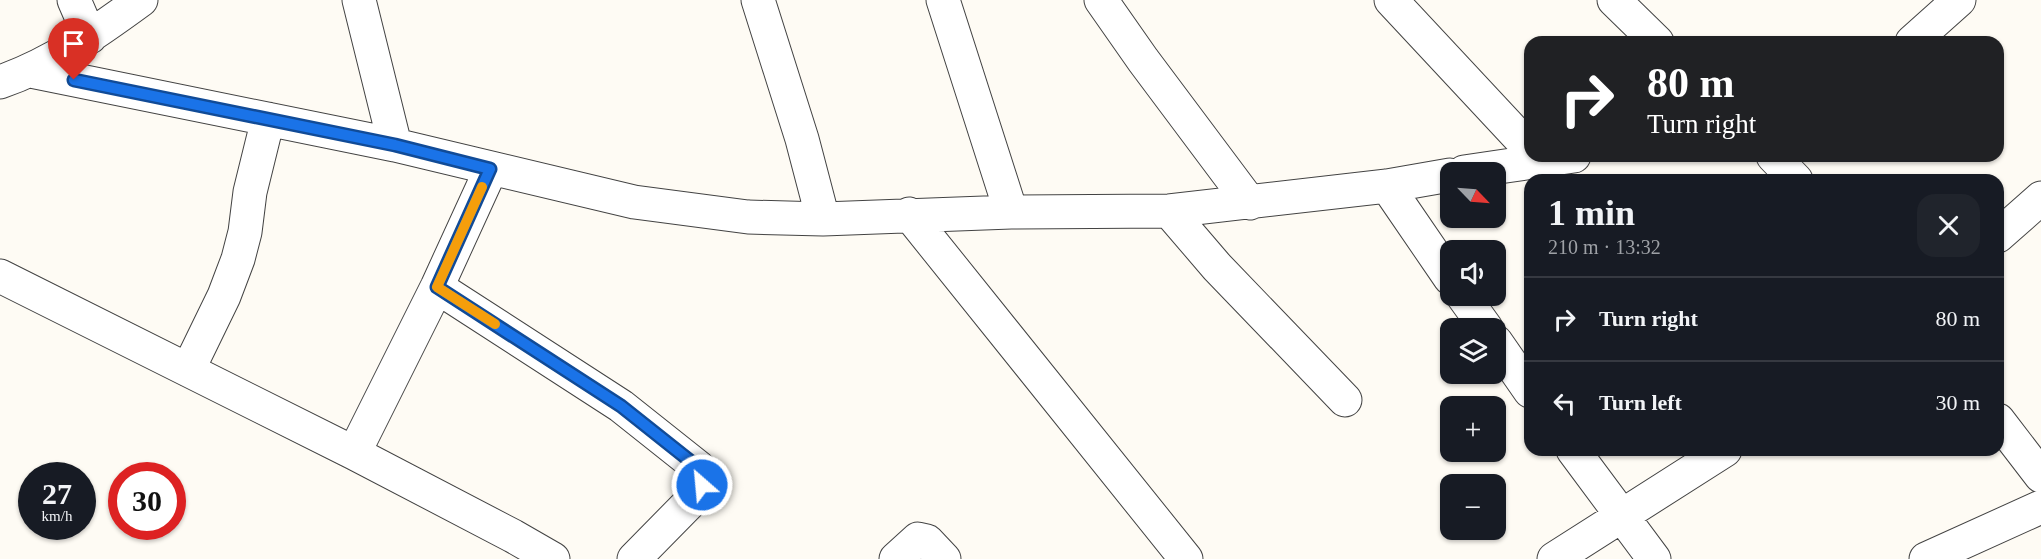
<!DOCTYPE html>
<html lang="en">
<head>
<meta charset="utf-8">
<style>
  body { margin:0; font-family:"Times New Roman",serif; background:#20242c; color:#f1f3f6; height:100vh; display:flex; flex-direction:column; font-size:22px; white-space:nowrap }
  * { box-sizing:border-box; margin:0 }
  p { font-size:20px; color:#9ea1a6 }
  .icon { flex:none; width:33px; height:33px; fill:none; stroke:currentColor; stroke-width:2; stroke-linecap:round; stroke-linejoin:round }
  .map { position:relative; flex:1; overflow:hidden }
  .side { position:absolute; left:1524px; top:174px; width:480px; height:282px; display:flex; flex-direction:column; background:#171b24; border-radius:18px; box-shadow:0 2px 4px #0004 }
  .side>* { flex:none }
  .guide { position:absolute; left:1524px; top:36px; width:480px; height:126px; border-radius:18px; box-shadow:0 2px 4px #0004; background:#202124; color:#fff; overflow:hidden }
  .needle { width:39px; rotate:115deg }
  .buttons { position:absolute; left:1440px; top:162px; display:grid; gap:12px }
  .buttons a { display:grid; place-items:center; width:66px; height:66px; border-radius:12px; background:#171b24; box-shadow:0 2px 4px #0004; font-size:30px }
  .speed { position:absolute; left:18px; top:462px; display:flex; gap:12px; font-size:30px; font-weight:700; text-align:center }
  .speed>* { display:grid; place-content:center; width:78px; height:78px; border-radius:50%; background:#171b24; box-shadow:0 2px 4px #0004; line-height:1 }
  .speed small { font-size:15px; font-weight:400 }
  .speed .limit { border:9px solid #d22; background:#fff; color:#111 }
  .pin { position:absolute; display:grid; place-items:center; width:51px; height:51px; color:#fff; margin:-62px -26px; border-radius:50% 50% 50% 0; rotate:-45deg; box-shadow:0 0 6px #0007 }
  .pin .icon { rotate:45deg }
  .me { position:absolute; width:66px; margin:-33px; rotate:333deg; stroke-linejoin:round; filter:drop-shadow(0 0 4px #0008) }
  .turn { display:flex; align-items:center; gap:21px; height:126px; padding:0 24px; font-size:27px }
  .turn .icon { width:78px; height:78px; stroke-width:2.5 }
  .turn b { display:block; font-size:42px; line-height:51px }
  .round { display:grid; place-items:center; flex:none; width:63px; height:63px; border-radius:18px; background:#20242c }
  .head { display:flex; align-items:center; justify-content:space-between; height:102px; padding:0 24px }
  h1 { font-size:36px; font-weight:700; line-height:45px }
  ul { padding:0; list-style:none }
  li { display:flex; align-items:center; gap:18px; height:84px; padding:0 24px; border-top:2px solid #363941 }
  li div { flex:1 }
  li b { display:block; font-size:22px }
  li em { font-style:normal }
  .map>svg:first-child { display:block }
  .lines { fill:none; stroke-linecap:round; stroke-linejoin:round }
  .minor-casing { stroke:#434343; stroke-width:35 }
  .minor { stroke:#fff; stroke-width:33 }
  .route-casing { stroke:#114b97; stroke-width:15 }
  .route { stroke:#1a73e8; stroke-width:10 }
  .slow { stroke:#f59e0b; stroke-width:10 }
</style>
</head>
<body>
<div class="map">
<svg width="2041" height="559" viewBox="0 0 2041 559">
  <rect width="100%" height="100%" fill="#fefbf4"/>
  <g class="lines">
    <defs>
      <path id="minor" d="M74 0 90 37
        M359 0 395 145
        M758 0 802 139 823 219
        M943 0 1011 212
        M1101 0 1143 60 1250 203
        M1391 0 1530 149
        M1614 0 1657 42
        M1912 42 1959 0
        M31 71 395 145 634 202 748 217 823 219 1011 212 1169 211 1387 186 1450 175
        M0 82C52 64 96 33 141 0
        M1773 156 1796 180
        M1464 172 1574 156
        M1387 186 1450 278
        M1169 211 1217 267 1345 400
        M909 214 1186 559
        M1998 236 2041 198
        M0 276 354 453 513 536 553 559
        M437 287 621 406 699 468 703 477 697 495 634 559
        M1463 296 1486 328
        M1496 342 1530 391
        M188 370 224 296 238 259 245 232 250 192 268 119
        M1998 420 2041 476
        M1573 450 1654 559
        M354 453 437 287 491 169
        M896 559 918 539 927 541 944 559
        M1554 559 1725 450
        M1926 559 2041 507"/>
    </defs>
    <use href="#minor" class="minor-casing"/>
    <use href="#minor" class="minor"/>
  </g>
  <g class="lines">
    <defs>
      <path id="route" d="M74 80 395 145 490 169 437 287 621 406 699 468 703 477 702 485"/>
    </defs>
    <use href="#route" class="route-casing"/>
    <use href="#route" class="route"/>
    <path class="slow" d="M482 187 437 287 495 324"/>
  </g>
</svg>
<div class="buttons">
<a><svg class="needle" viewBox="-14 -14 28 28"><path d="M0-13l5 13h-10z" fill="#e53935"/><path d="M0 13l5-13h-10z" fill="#9ea1a6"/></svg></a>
<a><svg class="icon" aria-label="sound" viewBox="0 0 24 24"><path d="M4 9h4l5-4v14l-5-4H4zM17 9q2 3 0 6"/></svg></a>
<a><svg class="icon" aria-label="layers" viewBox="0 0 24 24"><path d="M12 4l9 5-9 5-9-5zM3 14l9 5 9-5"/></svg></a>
<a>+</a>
<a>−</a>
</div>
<div class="speed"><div>27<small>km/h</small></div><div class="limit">30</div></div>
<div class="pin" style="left:74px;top:80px;background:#d93025"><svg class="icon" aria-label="arrive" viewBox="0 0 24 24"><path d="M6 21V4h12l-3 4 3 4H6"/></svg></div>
<svg class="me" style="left:702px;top:485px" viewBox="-20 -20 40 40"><circle r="17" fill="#1a73e8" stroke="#fff" stroke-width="3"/><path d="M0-11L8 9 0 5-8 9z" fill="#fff"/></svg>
<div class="guide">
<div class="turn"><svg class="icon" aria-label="right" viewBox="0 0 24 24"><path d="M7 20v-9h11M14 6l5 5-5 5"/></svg><div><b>80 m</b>Turn right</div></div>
</div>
<section class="side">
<div class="head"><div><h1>1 min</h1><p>210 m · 13:32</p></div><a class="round"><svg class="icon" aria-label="close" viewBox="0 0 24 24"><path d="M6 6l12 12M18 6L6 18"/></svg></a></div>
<ul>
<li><svg class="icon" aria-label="right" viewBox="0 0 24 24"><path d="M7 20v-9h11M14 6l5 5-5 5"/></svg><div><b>Turn right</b></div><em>80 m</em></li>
<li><svg class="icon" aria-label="left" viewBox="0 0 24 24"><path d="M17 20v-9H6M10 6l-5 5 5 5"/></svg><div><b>Turn left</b></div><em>30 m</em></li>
</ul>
</section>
</div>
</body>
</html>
